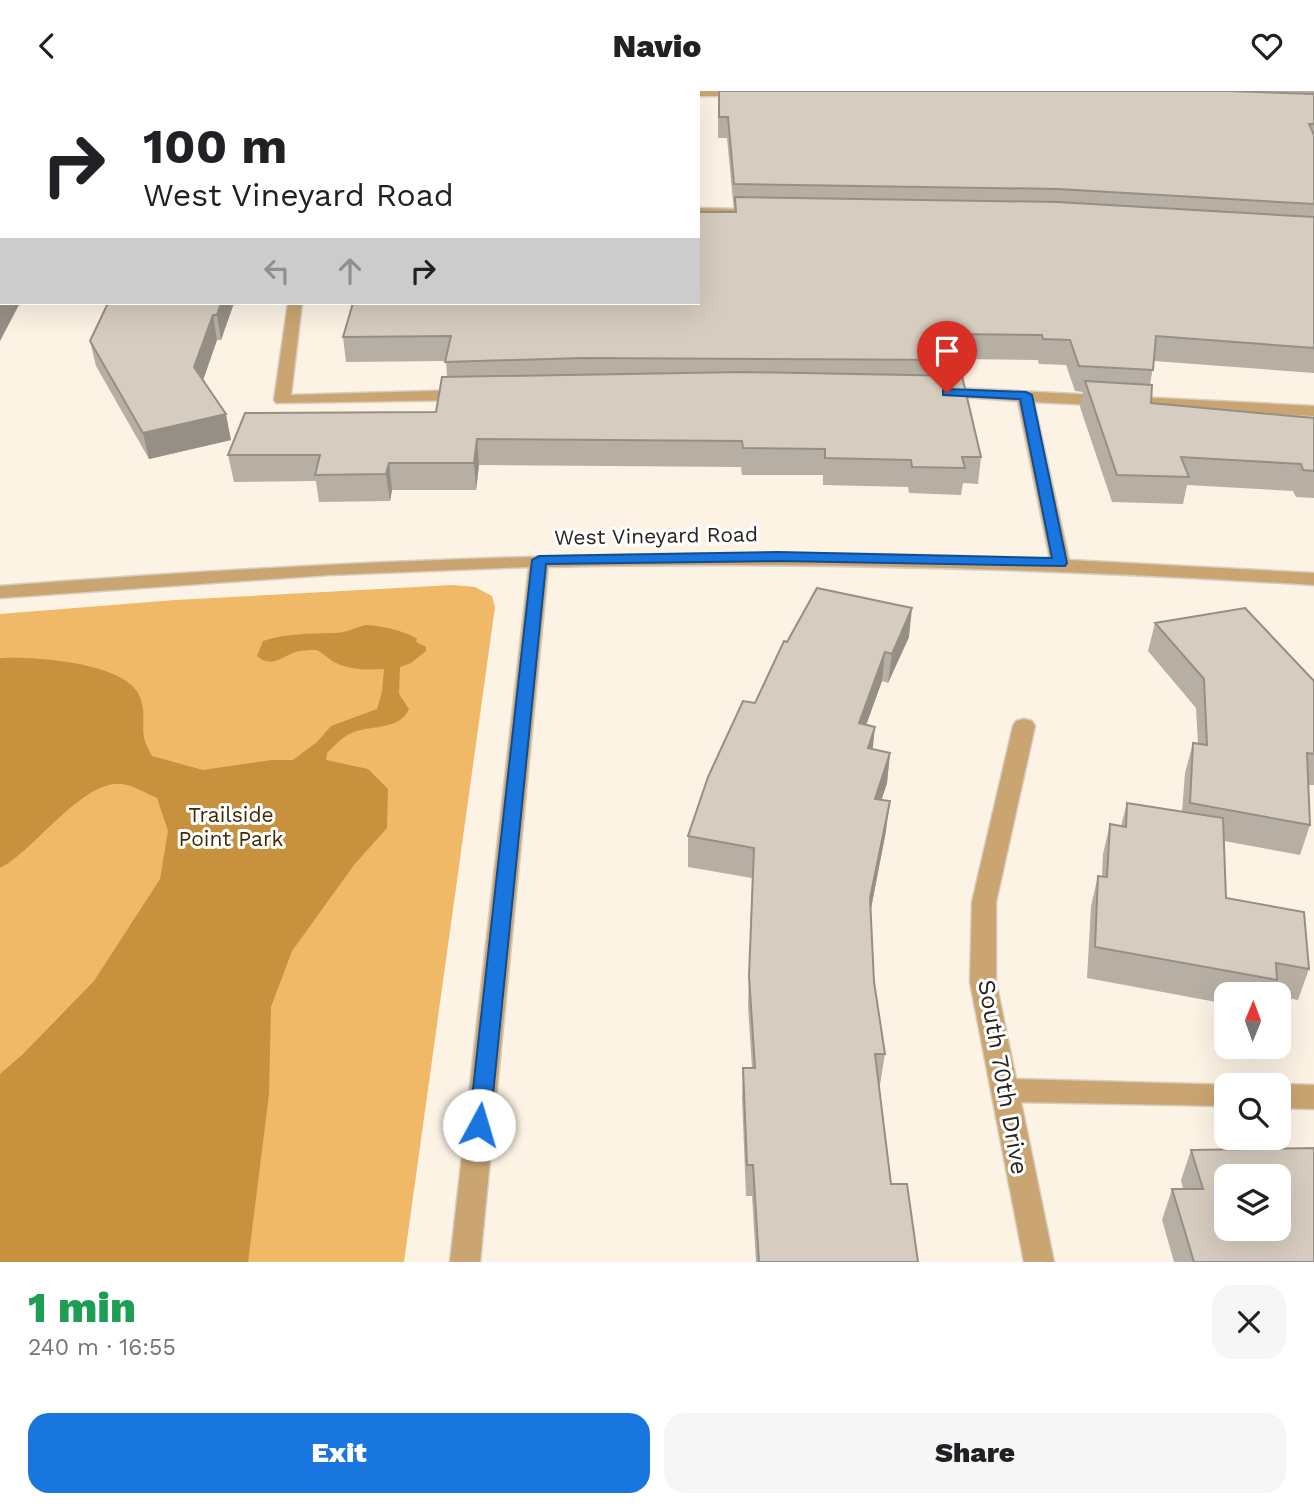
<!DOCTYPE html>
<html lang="en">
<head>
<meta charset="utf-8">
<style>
  body { margin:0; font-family:"Work Sans",sans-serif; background:#f6f6f6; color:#202124; height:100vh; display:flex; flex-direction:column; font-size:26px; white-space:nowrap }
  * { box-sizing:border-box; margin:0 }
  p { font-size:23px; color:#757577 }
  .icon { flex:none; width:38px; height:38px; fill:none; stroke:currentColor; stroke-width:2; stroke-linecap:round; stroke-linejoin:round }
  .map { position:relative; height:1171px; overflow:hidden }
  .details { display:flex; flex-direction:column; background:#fff; flex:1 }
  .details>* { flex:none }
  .banner { position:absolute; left:0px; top:0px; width:700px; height:214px; box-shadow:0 7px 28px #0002; background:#fff; color:#202124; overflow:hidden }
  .needle { width:46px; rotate:1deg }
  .controls { position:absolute; left:1214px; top:891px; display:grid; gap:14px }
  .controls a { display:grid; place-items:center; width:77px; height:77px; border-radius:14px; background:#fff; box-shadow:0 7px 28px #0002; font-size:35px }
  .pin { position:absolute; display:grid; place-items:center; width:60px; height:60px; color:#fff; margin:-72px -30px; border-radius:50% 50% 50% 0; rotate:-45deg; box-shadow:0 0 7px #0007 }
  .pin .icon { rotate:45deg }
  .me { position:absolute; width:77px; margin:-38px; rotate:6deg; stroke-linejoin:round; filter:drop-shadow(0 0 5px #0008) }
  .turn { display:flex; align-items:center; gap:24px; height:147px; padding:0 28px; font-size:32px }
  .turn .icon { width:91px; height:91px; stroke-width:2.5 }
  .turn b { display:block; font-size:49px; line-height:60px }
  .lanes { display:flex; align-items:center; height:66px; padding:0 28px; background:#0003; justify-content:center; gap:35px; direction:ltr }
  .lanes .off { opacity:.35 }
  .round { display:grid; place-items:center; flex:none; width:74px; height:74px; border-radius:21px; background:#f6f6f6 }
  .head { display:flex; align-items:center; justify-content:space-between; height:119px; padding:0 28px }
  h1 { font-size:42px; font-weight:800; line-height:52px; color:#1e9e55 }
  .cta { display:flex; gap:14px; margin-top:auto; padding:14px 28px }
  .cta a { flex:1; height:80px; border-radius:21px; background:#1976df; color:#fff; font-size:28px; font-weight:800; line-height:80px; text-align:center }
  .cta a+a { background:#f6f6f6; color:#202124 }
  header { display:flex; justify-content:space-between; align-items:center; height:91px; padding:0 28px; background:#fff; font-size:32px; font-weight:800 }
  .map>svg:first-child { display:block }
  .green { fill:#efb968 }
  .water { fill:#c7913d }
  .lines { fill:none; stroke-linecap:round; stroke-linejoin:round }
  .minor-casing { stroke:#d6cec1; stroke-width:3 }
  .minor { fill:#caa571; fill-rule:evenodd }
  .wall { fill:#b8afa4 }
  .shaded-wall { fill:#968f86 }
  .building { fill:#d6ccbf; stroke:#968f86; stroke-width:2; fill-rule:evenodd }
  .route { fill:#1976df; stroke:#104d91; stroke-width:2 }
  .labels { text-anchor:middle; stroke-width:6; stroke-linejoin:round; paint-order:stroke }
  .street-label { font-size:21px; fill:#27241f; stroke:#fff }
  .park-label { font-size:21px; fill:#402a04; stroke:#fff }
  .near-street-label { font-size:24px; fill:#27241f; stroke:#fff }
</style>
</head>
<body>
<header><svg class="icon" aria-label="back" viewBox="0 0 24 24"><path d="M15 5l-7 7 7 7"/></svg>Navio<svg class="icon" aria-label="heart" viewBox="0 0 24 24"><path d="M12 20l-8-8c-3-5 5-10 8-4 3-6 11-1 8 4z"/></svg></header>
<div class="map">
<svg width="1314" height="1171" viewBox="0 0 1314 1171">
  <rect width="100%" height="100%" fill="#fdf3e5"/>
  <path class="green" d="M453 494 475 496 492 505 495 516 404 1171H0V523L175 509Z"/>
  <path class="water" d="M365 534C378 534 406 540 417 548L416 551 426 556V560L411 572 400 576 399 603 409 618C400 639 373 634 354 641 343 645 335 654 327 662L326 669 368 678 388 698 387 737 354 774 292 860 271 916 269 1003 248 1171H0V983L22 964 94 890 160 788 168 740 157 707C147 703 133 694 122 693 81 689 34 761 0 777V567C32 565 121 571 138 602 148 622 140 634 145 650 146 655 150 660 152 665L203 679 272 669H293L317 651 331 635 377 618 382 601 384 578C368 579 351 579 336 572 329 569 324 562 316 559 309 559 300 559 293 562 280 567 271 577 257 565L263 550C286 542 310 543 334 542 345 542 355 537 365 534Z"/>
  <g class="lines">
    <defs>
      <path id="minor" d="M321 0H333V2H321Z
        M675 0H749L751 2 745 5H698V2H674Z
        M698 117 735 118 742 122 735 126 698 125Z
        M288 212H302L291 304 465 299 473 304 465 309 276 312 274 309Z
        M939 296 1314 315V325L1034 311 1069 469 1314 482V494C1059 478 804 470 548 476L480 1171H450L529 476 329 484 0 507V495C350 468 699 454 1050 468L1018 310 933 304 931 301Z
        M1024 628 1032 630 1035 635 996 811V891L1016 988 1231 994H1227V1015L1021 1011 1054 1171H1024L970 891 972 811 1013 635 1016 630Z
        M1279 993 1314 994V1018L1279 1017Z"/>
    </defs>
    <use href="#minor" class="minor-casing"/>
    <use href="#minor" class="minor"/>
  </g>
  <path class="wall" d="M718 0H1314V282L1154 270 1150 294 1151 312 1314 327V407L1296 406 1293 400 1187 394 1183 413 1112 411 1080 316 1083 301 1075 300 1066 274 1039 273 1038 269 958 268 956 285 981 366 978 393 963 392 961 404 909 402 908 396 823 394V384H742L741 376 479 374 476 399H392L390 410 319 411 316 390 234 391 228 364 436 321 447 286 446 270 346 271 343 246 734 121 727 47H718Z
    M234 212 221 249H217L203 289 231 349 149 368 96 275 90 250Z
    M1155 532 1314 590V694H1308L1310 734 1300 764 1224 750 1226 807 1309 878 1298 909 1279 905V903H1227V913L1087 887 1091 815 1098 785H1102L1103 763 1110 733 1121 735 1127 712 1182 721 1185 682 1193 652 1198 653 1196 617 1148 560Z
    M909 546 888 592 882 590 866 634 873 658 890 662 887 692 881 709 886 740 871 817 874 891 885 963 880 994H879L891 1093 918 1171H756L752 1105H746L742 1008 743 977H752L748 916 752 787 688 776V745L755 612 787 551Z
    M1191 1059 1314 1171H1174L1162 1129 1172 1098H1183L1181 1089Z"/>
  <path class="shaded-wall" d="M2 210V212H20L0 250V213Z
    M221 212H234L221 249 217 224Z
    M213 224 217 249 199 301 194 276Z
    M226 323 231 349 149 368 143 342Z
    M477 348 479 374 476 399 474 372Z
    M389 372 392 399 390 410 386 383Z
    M912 517 909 546 888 592 892 563Z
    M885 561 882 590 856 662 859 632Z
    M875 636 872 665 868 657Z
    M890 662 887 692 872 738 875 708Z
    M890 710 886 740 867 838 870 807Z"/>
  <path class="building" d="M196 0H271V2H195Z
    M375 0H458V2H375Z
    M534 0H629V2H534Z
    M719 0H1228L1314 3V33H1309L1314 44V113L1058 98 734 93 728 26H719Z
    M2 63V210L0 213V65Z
    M735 106 1057 111 1314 126V257L1156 245 1153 279 1079 275 1070 249 1043 248 1042 244 952 243 958 269 583 267 445 271 451 245 343 246 353 212H698V121H736Z
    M108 212H221L217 224H213L194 276 226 323 143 342 90 250Z
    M743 281 962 285 981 366H962L965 377 912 376 911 369 825 367V358L743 357 742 350 477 348 474 372H389L386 383 315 384 320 364H228L245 322 436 321 442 286Z
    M1085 290 1152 294 1151 312 1314 327V380L1303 379 1301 373 1181 366 1189 386 1117 384Z
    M817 497 912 517 892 563 885 561 859 632 875 636 868 657 890 662 875 708 890 710 870 807 874 891 885 963H875L891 1093H907L918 1171H759L753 1074H747L743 977H755L749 885 754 757 688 745 708 686 743 610 755 612 784 550 787 551Z
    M1245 517 1314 590V663L1307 662 1310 734 1190 712 1193 652 1207 654 1204 588 1155 532Z
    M1127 712 1223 727 1226 807 1304 821 1309 878 1276 872 1277 889 1095 856 1098 785 1107 786 1110 733 1126 736Z
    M1314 1057V1171H1194L1172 1098H1203L1191 1059ZM1227 1085H1279V1138H1227Z"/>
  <path class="route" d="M947 298 1026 301 1032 304 1067 472 1065 475 778 470 546 473 490 1034 487 1040 479 1043 472 1040 469 1034 532 469 539 465 778 461 1052 467 1020 308 943 304V299Z"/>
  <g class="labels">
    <g class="street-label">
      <text transform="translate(656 445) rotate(-1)" y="7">West Vineyard Road</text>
    </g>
    <g class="park-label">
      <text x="231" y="731">Trailside<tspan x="231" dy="24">Point Park</tspan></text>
    </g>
    <g class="near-street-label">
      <text transform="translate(1003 986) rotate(80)" y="8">South 70th Drive</text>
    </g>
  </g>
</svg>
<div class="controls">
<a><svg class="needle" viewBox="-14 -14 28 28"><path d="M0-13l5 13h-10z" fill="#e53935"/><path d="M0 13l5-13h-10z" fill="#757577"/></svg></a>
<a><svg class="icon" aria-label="search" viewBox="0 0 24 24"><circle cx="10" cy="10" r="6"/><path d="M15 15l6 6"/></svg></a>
<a><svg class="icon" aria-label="layers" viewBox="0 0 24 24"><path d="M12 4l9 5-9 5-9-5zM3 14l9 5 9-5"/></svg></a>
</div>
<div class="pin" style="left:947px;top:302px;background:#d93025"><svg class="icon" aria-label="arrive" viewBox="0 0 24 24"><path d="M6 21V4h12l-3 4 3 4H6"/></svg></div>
<svg class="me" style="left:479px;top:1034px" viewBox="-20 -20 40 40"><circle r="19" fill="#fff"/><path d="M0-13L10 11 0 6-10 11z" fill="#1976df"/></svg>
<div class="banner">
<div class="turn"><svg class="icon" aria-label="right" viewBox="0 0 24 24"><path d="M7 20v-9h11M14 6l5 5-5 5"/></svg><div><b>100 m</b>West Vineyard Road</div></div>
<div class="lanes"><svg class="icon off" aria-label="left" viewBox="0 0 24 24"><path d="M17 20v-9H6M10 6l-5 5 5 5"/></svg><svg class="icon off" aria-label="ahead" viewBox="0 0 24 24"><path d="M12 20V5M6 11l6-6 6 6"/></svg><svg class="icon" aria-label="right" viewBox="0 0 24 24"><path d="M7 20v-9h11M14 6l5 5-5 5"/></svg></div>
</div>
</div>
<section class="details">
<div class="head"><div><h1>1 min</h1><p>240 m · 16:55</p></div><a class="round"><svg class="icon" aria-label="close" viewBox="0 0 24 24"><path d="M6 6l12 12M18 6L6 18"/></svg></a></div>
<div class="cta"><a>Exit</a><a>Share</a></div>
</section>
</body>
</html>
